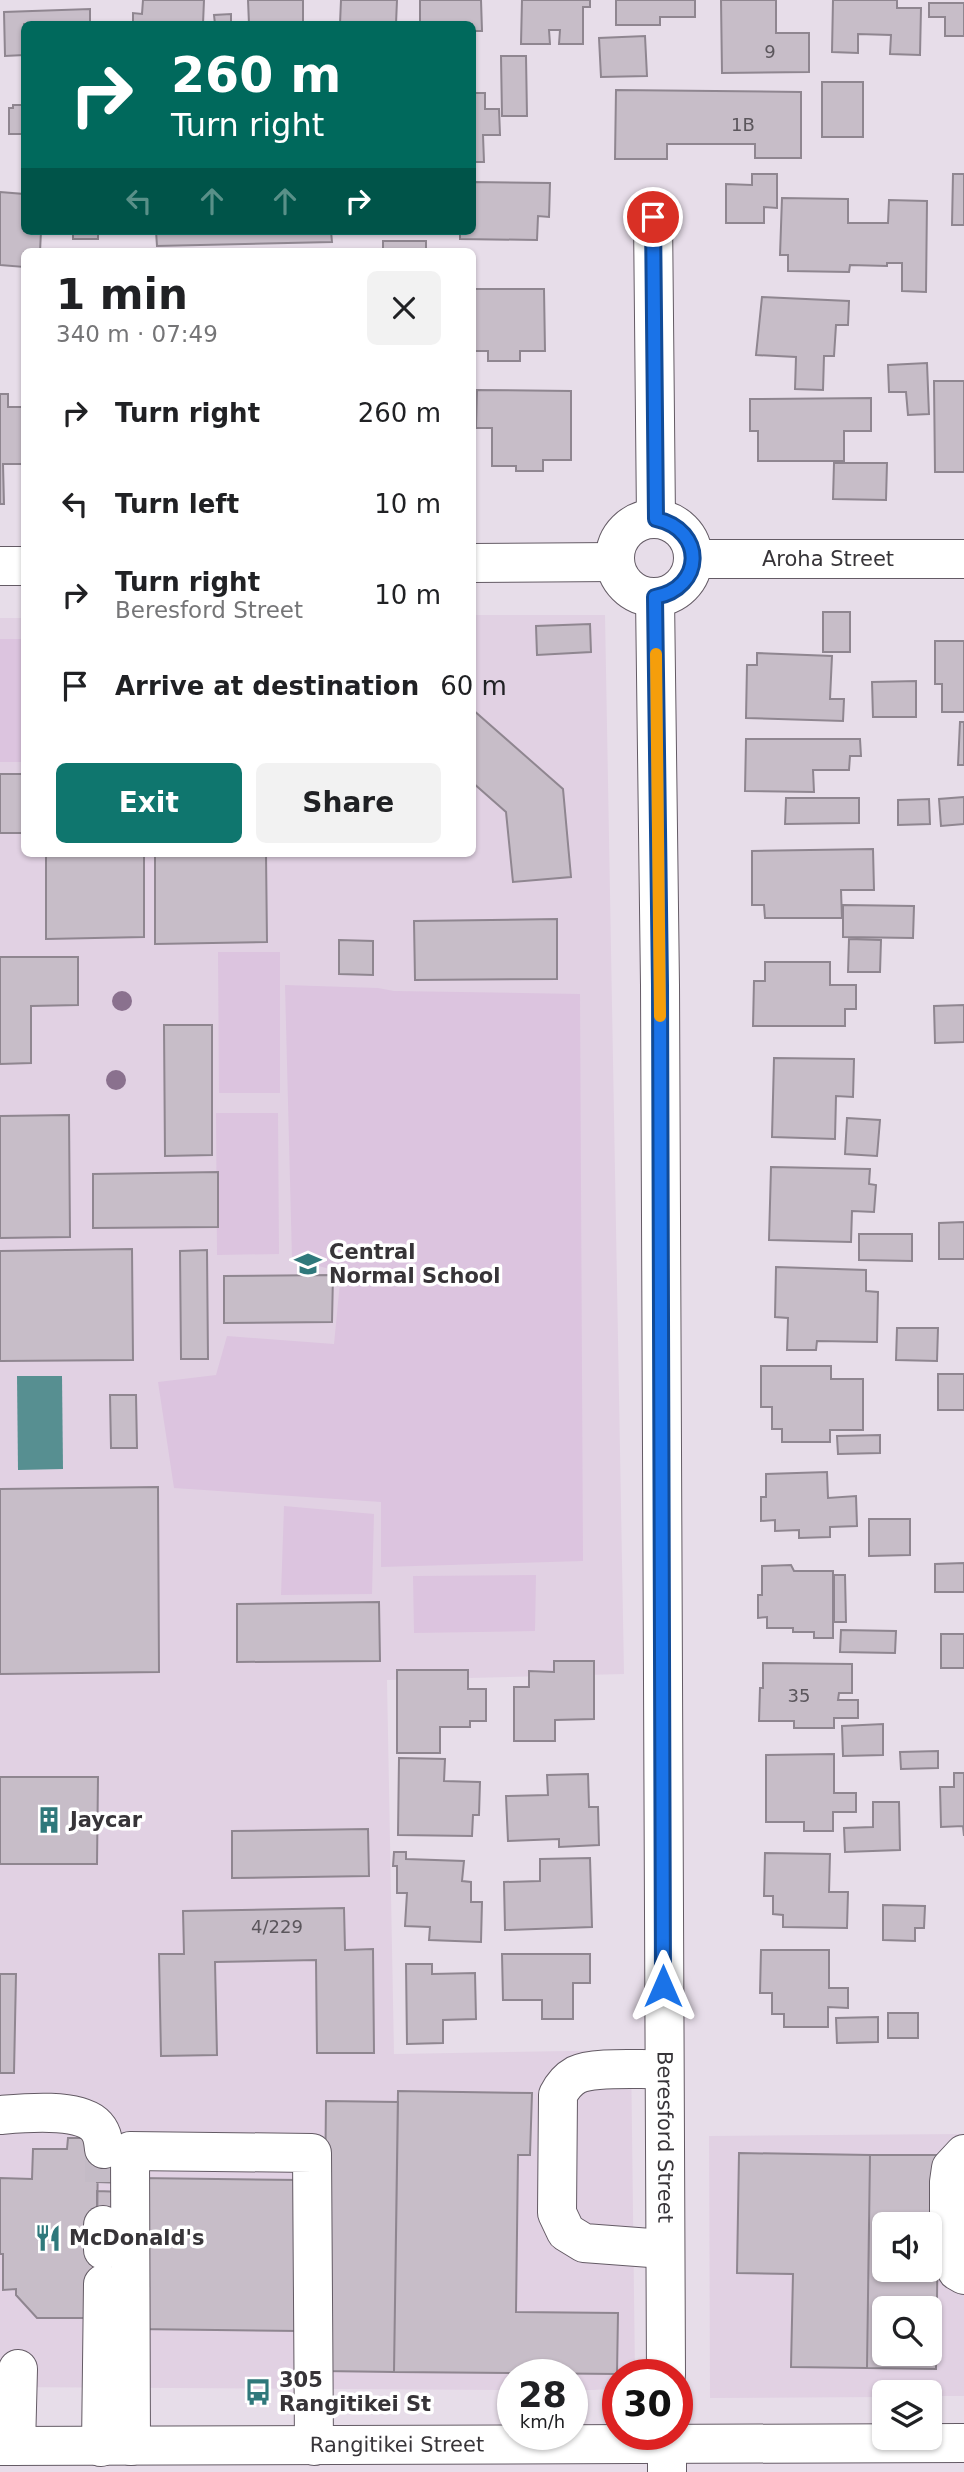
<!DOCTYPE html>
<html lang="en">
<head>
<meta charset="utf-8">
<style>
  body { margin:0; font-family:"DejaVu Sans",sans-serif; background:#f2f2f2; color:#202124; height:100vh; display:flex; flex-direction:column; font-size:26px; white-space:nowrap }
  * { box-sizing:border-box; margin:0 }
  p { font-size:23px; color:#757577 }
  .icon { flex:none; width:38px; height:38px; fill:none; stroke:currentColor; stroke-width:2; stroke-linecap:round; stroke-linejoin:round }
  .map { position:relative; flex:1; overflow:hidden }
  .panel { position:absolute; left:21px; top:248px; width:455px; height:609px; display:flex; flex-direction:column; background:#fff; border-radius:10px; box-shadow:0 2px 5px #0004 }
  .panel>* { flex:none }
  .guide { position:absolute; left:21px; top:21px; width:455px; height:214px; border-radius:10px; box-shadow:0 2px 5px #0004; background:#00695c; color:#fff; overflow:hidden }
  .buttons { position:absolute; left:872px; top:2212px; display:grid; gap:14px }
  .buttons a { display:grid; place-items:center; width:70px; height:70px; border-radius:10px; background:#fff; box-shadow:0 2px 5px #0004; font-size:35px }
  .speed { position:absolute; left:497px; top:2359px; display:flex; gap:14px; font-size:35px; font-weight:700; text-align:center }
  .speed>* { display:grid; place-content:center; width:91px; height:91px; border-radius:50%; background:#fff; box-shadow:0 2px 5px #0004; line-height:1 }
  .speed small { font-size:18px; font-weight:400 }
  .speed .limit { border:10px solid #d22; background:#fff; color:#111 }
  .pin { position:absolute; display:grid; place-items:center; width:60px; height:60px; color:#fff; margin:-30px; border:4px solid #fff; border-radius:50%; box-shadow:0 2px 7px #0007 }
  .me { position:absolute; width:77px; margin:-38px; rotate:0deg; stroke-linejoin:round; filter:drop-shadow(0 0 5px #0008) }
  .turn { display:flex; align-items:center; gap:24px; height:147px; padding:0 35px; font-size:32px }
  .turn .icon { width:91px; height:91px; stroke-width:2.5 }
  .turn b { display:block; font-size:49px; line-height:60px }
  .lanes { display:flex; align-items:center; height:66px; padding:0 35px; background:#0003; justify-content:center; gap:35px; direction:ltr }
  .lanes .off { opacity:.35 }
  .round { display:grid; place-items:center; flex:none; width:74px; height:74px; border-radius:10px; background:#f2f2f2 }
  .head { display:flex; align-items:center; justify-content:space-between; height:119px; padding:0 35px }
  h1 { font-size:42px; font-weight:800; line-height:52px }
  .action { display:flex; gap:14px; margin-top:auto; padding:14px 35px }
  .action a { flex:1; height:80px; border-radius:10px; background:#0f766e; color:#fff; font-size:28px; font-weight:800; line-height:80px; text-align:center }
  .action a+a { background:#f2f2f2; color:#202124 }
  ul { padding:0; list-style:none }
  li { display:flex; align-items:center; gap:21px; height:91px; padding:0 35px }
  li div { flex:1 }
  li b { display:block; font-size:26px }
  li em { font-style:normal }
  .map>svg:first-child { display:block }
  .built { fill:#e1d1e3; fill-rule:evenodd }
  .green { fill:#dcc4df }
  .water { fill:#578f91 }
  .building { fill:#c7bdc8; stroke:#8f8690; stroke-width:2; fill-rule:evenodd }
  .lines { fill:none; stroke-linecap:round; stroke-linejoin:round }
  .minor-tunnel { stroke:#c4bbc6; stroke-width:38; stroke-dasharray:38 19; stroke-linecap:butt }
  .minor-casing { stroke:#645b65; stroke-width:40 }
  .highway-casing { stroke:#645b65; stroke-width:40 }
  .minor { stroke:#fff; stroke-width:38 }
  .highway { stroke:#fff; stroke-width:38 }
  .tree { fill:#8a718e }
  .route-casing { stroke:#114b97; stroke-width:18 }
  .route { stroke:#1a73e8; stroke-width:12 }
  .slow { stroke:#f59e0b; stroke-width:12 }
  .labels { text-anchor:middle; stroke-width:7; stroke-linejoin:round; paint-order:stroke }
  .number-label { font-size:18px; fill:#5b565c }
  .street-label { font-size:21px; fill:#373438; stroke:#fff }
  .poi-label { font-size:21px; font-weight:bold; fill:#373438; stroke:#fff; text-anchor:start }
</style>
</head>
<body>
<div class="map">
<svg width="964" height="2472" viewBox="0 0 964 2472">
  <rect width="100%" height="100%" fill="#e7dde9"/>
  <path class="built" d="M473 615H605L624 1674 387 1680 394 2054 631 2050 635 2375H618V2388L593 2390H572V2375H513V2390L0 2387V618H24V854H472Z
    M964 2134V2396H929V2392H884V2397L710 2398 709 2136ZM884 2224H929V2270H884ZM884 2308H929V2354H884Z"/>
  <path class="green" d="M0 639H24V762H0Z
    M218 952H280V1093H219Z
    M285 985 378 988 394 991 580 994 583 1561 381 1567V1502L174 1488 158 1382 216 1375 227 1336 334 1344 341 1272 292 1259Z
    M216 1113H278L279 1254 217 1255Z
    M284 1506 374 1514 372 1594 281 1595Z
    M536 1575 535 1631 414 1633 413 1576Z"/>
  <path class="water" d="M17 1376H62L63 1469 18 1470Z"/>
  <path class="building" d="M143 0H204L203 24H133V13L142 14Z
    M248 0H303V24H249Z
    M341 0H397L396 24H340Z
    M420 0H481L482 31H472V24H420Z
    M522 0H590V7H583V44H559L560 30H549L550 44H521Z
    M616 0H695V17H660V25H616Z
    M721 0H776V33H809V72L722 73Z
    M833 0H897V8H921L920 55 890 54 891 35 858 34V53L832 52Z
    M929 3H964V36H945V17H929Z
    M90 9V24H24V55L5 56 4 12Z
    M231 14V24H215L214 15Z
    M645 36 647 76 601 77 599 38Z
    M501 56H526L527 116H502Z
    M822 82H863V137H822Z
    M616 90 801 92V158H755V144H667V159H615Z
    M472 93H485V109H499L500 135H483L484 162H472Z
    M13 105H24V134H9V108H13Z
    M752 174H777V208L764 207V223H726V184L752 185Z
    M953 174H964V225H952Z
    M472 182 550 183 549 217 538 216 537 240 460 239V231H472Z
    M0 192 24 194V231H41L40 252H24V267L0 265Z
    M782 198 848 199V223H888L889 200 927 201 926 292 902 291V263H887V266L850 265 849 272 788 271V255H780Z
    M73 231H98V239H73Z
    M156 231H331L332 242 157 246Z
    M383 241H426V252H383Z
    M472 289H544L545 351H520V361H488V351H472Z
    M762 297 849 301 848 325H836L834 356H824L823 390 795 389 796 357 756 355Z
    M927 363 929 414 908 415 906 392H889L888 365Z
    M934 381H964V472H935Z
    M477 390 571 391V460H543V471H516V466H492V428H476Z
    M0 394H8V407H24V464H3L4 504H0Z
    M871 398V431H844V461H758V431H750V399Z
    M834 463H887L886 500 833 499Z
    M823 612H850V652H823Z
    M590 624 591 652 537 655 536 626Z
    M935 641H964V712H942V684H935Z
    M757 653 832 656 830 699H844L843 721 746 718 747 665H757Z
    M916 681V717H873L872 682Z
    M472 709 563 789 571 877 513 882 506 812 472 782Z
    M960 722H964V765H958Z
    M746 739H860L861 756H850L849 770H813L814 792 745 791Z
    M0 774H24V833H0Z
    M964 797V824L941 826 939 799Z
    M786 798H859V823L785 824Z
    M929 799 930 824 898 825V800Z
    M873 849 874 890H841L842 918H765L764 905H752V851Z
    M144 854V937L46 939V856Z
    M155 854H266L267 942 155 944Z
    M843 905 914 906 913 938 843 937Z
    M557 919V979L415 980 414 921Z
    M849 939 881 940 880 972H848Z
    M339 940 373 941V975L339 974Z
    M0 957H78V1005L31 1006V1063L0 1064Z
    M765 962H830V985H856V1009H845V1026H753L754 981H765Z
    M964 1005V1042L935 1043 934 1006Z
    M164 1025H212V1155L165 1156Z
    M774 1058 854 1059 853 1097 836 1096 835 1139 772 1137Z
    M69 1115 70 1237 0 1238V1116Z
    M847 1118 880 1120 877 1156 845 1154Z
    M771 1167 870 1169 869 1184 876 1185 874 1212 852 1211 851 1242 769 1240Z
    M218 1172V1227L93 1228V1174Z
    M964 1222V1259H939V1223Z
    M859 1234H912V1261L859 1260Z
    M132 1249 133 1360 0 1361V1251Z
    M207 1250 208 1359H181L180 1251Z
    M776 1267 866 1270V1291L878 1292 877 1342 817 1341 816 1350H787L788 1318 775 1317Z
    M333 1275 332 1322 224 1323V1276Z
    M897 1328H938L937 1361 896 1360Z
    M761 1366H831V1379H863V1430H830V1442H782V1429H772V1407H761Z
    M938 1374H964V1410H938Z
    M110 1395H136L137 1448H111Z
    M880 1435V1453L838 1454 837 1436Z
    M827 1472 828 1498 856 1496 857 1526 830 1527V1537L799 1538V1530L775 1531V1520L761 1521V1497H766V1474Z
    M158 1487 159 1672 0 1674V1489Z
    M869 1519H910V1555L869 1556Z
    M964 1563V1592H935V1564Z
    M791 1565 794 1571H833V1638H814V1632H793V1628H767V1617L758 1618V1595H762V1566Z
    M834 1575H845L846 1622H834Z
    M379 1602 380 1661 237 1662V1604Z
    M841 1630 896 1631 895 1653 840 1652Z
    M941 1634H964V1668H941Z
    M554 1661H594V1719L555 1720V1741H514V1687H529V1671L554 1672Z
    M763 1663 852 1664V1693H839L838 1700H858V1718H834V1728H794V1721H759L760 1688H763Z
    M397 1670H468V1689H486V1721H470V1727H440V1753H397Z
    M883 1724V1755L843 1756 842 1726Z
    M938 1751V1768L901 1769 900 1752Z
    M834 1754V1793H856V1812H833V1831H804V1822H766V1755Z
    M399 1758 445 1759 444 1781 480 1782 479 1815H473L472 1836 398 1835Z
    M954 1773H964V1836L963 1826 941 1827 940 1787H954Z
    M588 1774 589 1807H598L599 1845 559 1847V1839L508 1841 506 1796 548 1795 547 1775Z
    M0 1777H98L97 1864H0Z
    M873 1802H899L900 1850 845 1852 844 1828 873 1827Z
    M368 1829 369 1876 232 1878V1831Z
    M394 1852H406V1859L464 1861 462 1881 471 1882V1902H482L481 1942 429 1940 430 1927 405 1926 407 1893H397V1866H393Z
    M765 1853 830 1854 829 1892H848L847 1928 783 1927V1915L773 1914V1896H764Z
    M590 1858 592 1927 505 1930 504 1882 540 1881V1859Z
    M883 1905 925 1906 924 1928H915V1941L883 1940Z
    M344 1908 345 1950 373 1949 374 2053H317L316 1960 215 1962 217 2055 161 2056 159 1954H184L183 1911Z
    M761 1950H829V1988H848V2008L828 2007V2027H784V2014H772V1993H760Z
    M502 1954H590V1983H573V2019H542V2000H503Z
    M406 1964H432V1974L475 1973 476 2019 443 2020V2043L407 2044Z
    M0 1974H16L14 2073H0Z
    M888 2013H918V2038H888Z
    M878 2017V2042L837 2043 836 2018Z
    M398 2091 532 2093 530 2155H518L516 2312 618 2313 617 2374 394 2372Z
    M326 2101 398 2102 394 2372 323 2371Z
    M68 2138H92L98 2149 96 2318H37L16 2295V2289L3 2290V2254H0V2178L32 2179 33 2149H67Z
    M98 2149 124 2183 97 2182Z
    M739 2153 870 2155 867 2368 791 2367 793 2274 737 2273Z
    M870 2155H939L936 2369 867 2368ZM884 2224H929V2270H884ZM884 2308H929V2354H884Z
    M138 2178 300 2180 298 2331 136 2329Z
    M97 2191 124 2192V2225H97Z"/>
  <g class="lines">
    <path class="minor-tunnel" d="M104 2149V2182"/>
    <defs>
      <g id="minor">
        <path d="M653 217 656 519"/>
        <circle cx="654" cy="558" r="39"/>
        <path id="s1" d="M693 559H964"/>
        <path d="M472 563 615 562"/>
        <path d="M0 566H24"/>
        <path id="s2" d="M655 597 660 985 666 2375"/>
        <path d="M663 2069C641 2070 594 2066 576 2075 567 2080 562 2087 558 2095L557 2213 566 2232 584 2243 664 2249"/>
        <path d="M0 2115C24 2113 74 2108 94 2124 102 2131 103 2139 104 2149"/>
        <path d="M964 2154 951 2168 949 2182V2255L957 2271 964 2275"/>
        <path d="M103 2250V2225"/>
        <path d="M667 2434V2472"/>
        <path d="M16 2446 18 2369"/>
        <path d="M131 2446 130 2151 312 2153 314 2446"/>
        <path d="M101 2447 103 2284"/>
      </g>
      <g id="highway">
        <path id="s3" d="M0 2446 964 2443"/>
      </g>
    </defs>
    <use href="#minor" class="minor-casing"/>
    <use href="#highway" class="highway-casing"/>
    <use href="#minor" class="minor"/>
    <use href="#highway" class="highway"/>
  </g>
  <g class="tree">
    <circle cx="122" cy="1001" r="10"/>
    <circle cx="116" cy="1080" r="10"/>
  </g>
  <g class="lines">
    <defs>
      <path id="route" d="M653 217 656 519C706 530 704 588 655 597L660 985 663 1986"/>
    </defs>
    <use href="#route" class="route-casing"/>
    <use href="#route" class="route"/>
    <path class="slow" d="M656 654 660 1016"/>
  </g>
  <defs>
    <symbol id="school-bare" viewBox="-9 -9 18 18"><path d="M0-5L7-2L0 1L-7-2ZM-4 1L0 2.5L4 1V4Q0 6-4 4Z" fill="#2f787b" stroke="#fff" stroke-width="2.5" paint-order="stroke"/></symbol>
    <symbol id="building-bare" viewBox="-9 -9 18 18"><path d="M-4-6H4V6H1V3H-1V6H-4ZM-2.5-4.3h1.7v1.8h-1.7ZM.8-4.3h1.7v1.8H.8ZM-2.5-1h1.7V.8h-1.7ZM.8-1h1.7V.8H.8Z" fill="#2f787b" stroke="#fff" stroke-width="2.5" paint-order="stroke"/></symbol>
    <symbol id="restaurant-bare" viewBox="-9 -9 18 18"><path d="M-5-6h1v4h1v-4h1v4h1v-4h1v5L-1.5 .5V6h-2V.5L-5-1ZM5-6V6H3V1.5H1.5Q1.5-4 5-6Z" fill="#2f787b" stroke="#fff" stroke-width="2.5" paint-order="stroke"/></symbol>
    <symbol id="bus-bare" viewBox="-9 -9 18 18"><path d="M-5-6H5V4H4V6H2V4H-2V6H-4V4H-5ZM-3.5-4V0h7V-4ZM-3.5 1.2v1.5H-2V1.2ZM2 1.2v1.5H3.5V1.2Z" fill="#2f787b" stroke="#fff" stroke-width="2.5" paint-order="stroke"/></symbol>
  </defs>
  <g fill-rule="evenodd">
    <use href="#school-bare" x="289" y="1245" width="38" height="38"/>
    <use href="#building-bare" x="30" y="1801" width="38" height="38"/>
    <use href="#restaurant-bare" x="29" y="2219" width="38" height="38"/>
    <use href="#bus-bare" x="239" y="2373" width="38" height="38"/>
  </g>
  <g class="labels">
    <g class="number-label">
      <text x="770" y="58">9</text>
      <text x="743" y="131">1B</text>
      <text x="799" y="1702">35</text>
      <text x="277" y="1933">4/229</text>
    </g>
    <g class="street-label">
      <text dy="7" stroke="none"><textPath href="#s1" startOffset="135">Aroha Street</textPath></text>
      <text dy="7" stroke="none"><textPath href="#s2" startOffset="1540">Beresford Street</textPath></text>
      <text dy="7" stroke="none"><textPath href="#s3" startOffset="397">Rangitikei Street</textPath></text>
    </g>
    <g class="poi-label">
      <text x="329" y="1259">Central<tspan x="329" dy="24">Normal School</tspan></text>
      <text x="70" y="1827">Jaycar</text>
      <text x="69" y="2245">McDonald's</text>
      <text x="279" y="2387">305<tspan x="279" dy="24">Rangitikei St</tspan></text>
    </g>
  </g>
</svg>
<div class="buttons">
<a><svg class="icon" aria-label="sound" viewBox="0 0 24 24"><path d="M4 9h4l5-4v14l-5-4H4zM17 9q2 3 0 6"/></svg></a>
<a><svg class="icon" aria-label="search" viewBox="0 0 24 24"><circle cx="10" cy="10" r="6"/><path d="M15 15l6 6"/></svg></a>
<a><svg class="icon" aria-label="layers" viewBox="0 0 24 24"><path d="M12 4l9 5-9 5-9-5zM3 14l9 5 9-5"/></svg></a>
</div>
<div class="speed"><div>28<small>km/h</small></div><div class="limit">30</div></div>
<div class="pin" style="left:653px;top:217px;background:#d93025"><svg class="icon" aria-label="arrive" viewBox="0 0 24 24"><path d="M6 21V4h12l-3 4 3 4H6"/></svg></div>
<svg class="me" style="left:663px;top:1986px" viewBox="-20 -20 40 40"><path d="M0-17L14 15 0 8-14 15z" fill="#1a73e8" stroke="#fff" stroke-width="4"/></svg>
<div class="guide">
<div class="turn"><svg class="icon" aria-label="right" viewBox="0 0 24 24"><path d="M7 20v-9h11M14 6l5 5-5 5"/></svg><div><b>260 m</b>Turn right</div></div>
<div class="lanes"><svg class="icon off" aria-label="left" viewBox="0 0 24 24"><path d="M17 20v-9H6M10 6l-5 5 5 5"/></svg><svg class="icon off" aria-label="ahead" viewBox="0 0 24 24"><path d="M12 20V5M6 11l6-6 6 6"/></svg><svg class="icon off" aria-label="ahead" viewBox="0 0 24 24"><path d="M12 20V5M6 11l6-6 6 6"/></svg><svg class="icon" aria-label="right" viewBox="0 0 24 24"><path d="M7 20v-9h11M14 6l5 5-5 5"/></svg></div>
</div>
<section class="panel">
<div class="head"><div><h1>1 min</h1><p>340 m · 07:49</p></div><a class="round"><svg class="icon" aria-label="close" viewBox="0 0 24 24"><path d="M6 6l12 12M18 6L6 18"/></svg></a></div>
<ul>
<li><svg class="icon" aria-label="right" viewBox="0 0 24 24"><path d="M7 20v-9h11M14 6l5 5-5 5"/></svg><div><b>Turn right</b></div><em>260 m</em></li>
<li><svg class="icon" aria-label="left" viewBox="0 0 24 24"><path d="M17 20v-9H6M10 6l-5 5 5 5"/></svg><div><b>Turn left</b></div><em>10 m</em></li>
<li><svg class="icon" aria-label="right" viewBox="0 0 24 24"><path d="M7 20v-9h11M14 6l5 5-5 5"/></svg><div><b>Turn right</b><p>Beresford Street</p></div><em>10 m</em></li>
<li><svg class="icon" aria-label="arrive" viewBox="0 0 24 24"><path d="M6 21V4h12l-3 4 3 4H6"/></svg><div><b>Arrive at destination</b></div><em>60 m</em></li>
</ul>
<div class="action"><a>Exit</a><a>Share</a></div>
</section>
</div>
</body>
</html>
